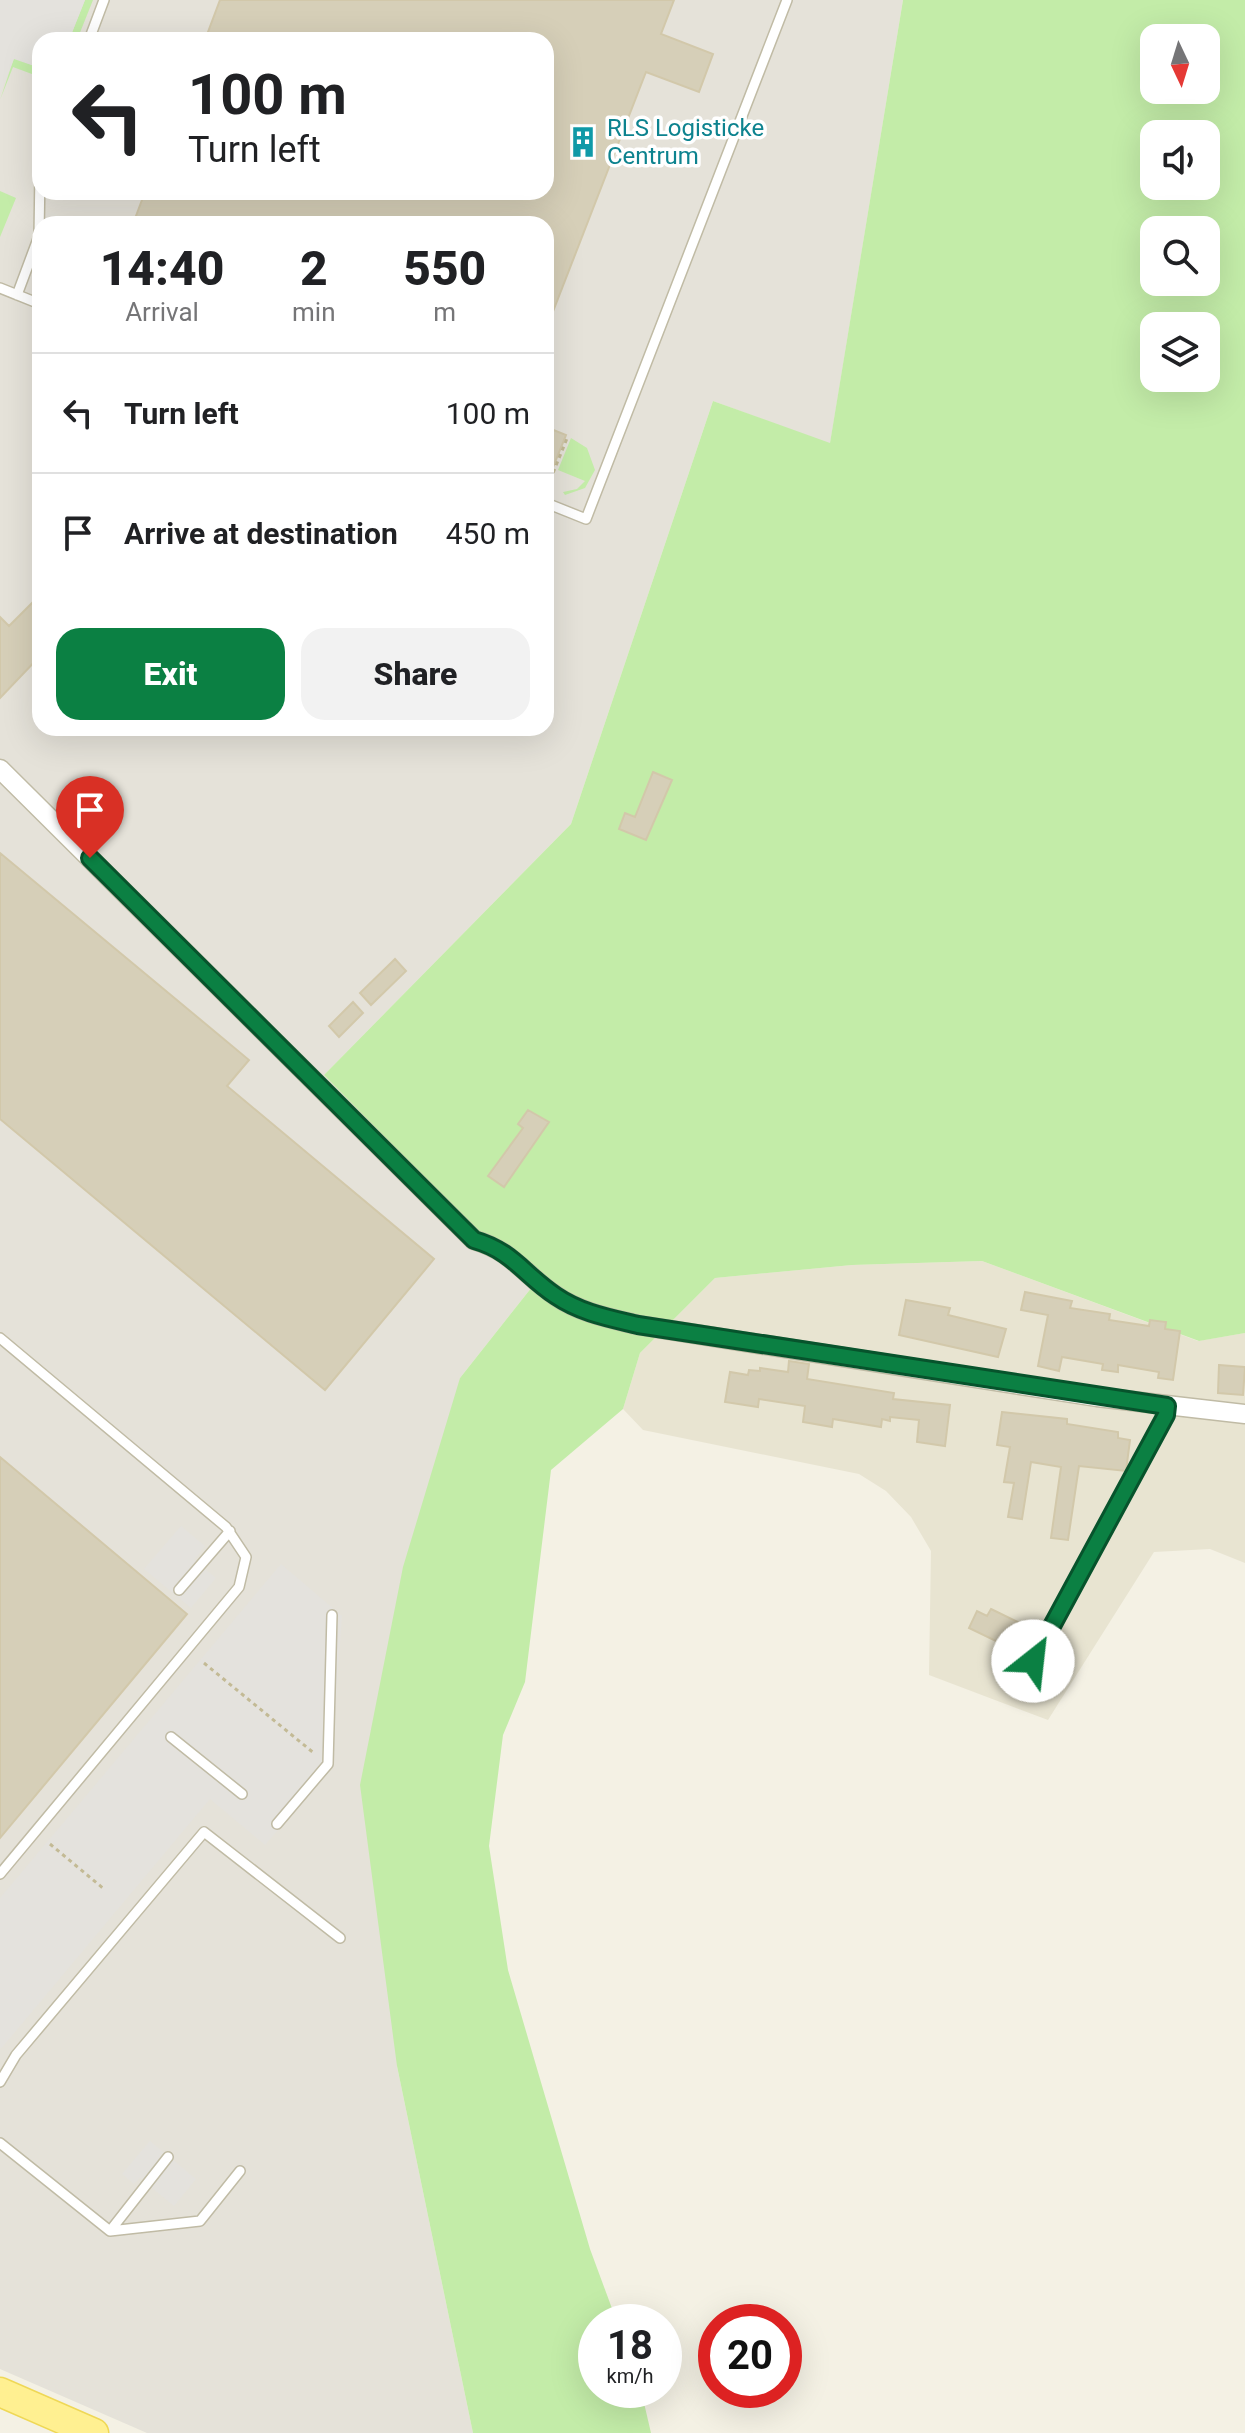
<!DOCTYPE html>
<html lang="en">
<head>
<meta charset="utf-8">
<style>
  body { margin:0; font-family:Roboto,sans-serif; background:#f2f2f2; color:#202124; height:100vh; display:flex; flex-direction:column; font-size:30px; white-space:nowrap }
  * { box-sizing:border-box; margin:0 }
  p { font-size:26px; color:#757577 }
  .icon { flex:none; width:44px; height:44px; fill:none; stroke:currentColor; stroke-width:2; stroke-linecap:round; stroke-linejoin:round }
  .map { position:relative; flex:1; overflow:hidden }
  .side { position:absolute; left:32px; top:216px; width:522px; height:520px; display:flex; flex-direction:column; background:#fff; border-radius:24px; box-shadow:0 8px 32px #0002 }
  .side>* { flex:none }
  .guide { position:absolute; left:32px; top:32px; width:522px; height:168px; border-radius:24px; box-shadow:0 8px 32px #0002; background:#fff; color:#202124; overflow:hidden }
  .needle { width:52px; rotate:176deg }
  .buttons { position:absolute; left:1140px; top:24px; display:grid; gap:16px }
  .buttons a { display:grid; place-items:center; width:80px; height:80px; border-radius:16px; background:#fff; box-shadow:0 8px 32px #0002; font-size:40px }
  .speed { position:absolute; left:578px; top:2304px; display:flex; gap:16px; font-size:40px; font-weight:700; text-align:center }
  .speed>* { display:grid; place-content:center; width:104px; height:104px; border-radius:50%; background:#fff; box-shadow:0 8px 32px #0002; line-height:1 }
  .speed small { font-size:20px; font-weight:400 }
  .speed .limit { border:12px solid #d22; background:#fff; color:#111 }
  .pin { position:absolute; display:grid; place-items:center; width:68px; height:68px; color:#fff; margin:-82px -34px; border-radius:50% 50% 50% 0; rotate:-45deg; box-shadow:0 0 8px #0007 }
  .pin .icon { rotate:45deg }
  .me { position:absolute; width:88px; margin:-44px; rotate:29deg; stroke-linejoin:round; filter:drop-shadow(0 0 6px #0008) }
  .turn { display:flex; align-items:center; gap:28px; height:168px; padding:0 24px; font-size:36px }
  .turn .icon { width:104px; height:104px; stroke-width:2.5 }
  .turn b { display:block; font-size:56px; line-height:68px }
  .eta { display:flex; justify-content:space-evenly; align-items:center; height:136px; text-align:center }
  .eta b { font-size:48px; font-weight:800; line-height:56px }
  .primary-button { display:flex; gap:16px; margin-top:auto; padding:16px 24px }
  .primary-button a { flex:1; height:92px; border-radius:24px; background:#0b8043; color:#fff; font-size:32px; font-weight:800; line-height:92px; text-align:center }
  .primary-button a+a { background:#f2f2f2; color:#202124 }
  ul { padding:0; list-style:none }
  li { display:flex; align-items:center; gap:24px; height:120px; padding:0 24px; border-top:2px solid #e0e0e0 }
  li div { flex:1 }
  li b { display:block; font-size:30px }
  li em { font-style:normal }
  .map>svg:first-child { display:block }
  .residential { fill:#e8e4d1 }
  .industrial { fill:#e5e2d9; fill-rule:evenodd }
  .green { fill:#c3eca8; fill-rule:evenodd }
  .parking { fill:#e4e2dd }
  .building { fill:#d6cfb8; stroke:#d2c8aa; stroke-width:2 }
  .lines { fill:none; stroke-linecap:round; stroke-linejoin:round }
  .lane-casing { stroke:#c0bba5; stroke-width:12 }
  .street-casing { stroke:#c0bba5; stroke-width:21 }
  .primary-casing { stroke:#efd856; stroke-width:31 }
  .path { stroke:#c3ba95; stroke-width:3; stroke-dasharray:4 4; stroke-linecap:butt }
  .lane { stroke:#fff; stroke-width:9 }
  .street { stroke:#fff; stroke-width:18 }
  .primary { stroke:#fff091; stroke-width:28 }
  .route-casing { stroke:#07532c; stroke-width:20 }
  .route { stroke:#0b8043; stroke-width:14 }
  .labels { text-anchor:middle; stroke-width:7; stroke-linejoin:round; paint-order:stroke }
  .culture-label { font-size:24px; fill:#0d838f; stroke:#fff; text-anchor:start }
</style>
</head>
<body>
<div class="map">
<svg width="1245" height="2433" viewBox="0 0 1245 2433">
  <rect width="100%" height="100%" fill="#f4f1e4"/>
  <path class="residential" d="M982 1261 1198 1341 1245 1333V1563L1210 1549 1154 1552 1048 1720 929 1675 931 1551 911 1517 886 1491 859 1474 643 1430 623 1409 640 1353 715 1278 852 1265Z"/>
  <path class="industrial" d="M0 0H903L830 444 713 401 571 824 324 1075 532 1287 460 1378 397 2066 473 2433H147L0 2369ZM40 40H546V192H40ZM40 224H546V728H40Z"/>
  <path class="green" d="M85 0H93L77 40H69Z
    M903 0H1245V1333L1199 1341 982 1261 852 1265 715 1278 640 1353 623 1409 551 1470 525 1682 503 1735 489 1846 508 1970 590 2249 617 2322H596V2390H641L651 2433H473L397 2066 360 1785 403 1567 460 1378 532 1287 324 1075 571 824 713 401 830 443ZM1154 38H1206V90H1154ZM1154 134H1206V186H1154ZM1154 230H1206V282H1154ZM1154 326H1206V378H1154Z
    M14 58 40 68V77L13 67 0 100Z
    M0 191 16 198 0 237Z
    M571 438 587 448 595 470 585 488 565 495 563 492 577 489 585 481 558 470Z"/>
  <path class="parking" d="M0 0H85L69 40H40V68L14 59 0 94Z
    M181 1526 205 1546 194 1560 216 1578 191 1608 144 1569Z
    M281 1564 342 1616 331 1769 265 1845 210 1799 0 2050V1898Z
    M150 2141 196 2179 174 2206 140 2178 134 2184 122 2174Z"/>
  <path class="building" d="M220 0H674L661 34 713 54 699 92 646 72 547 327 546 224H133L145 192H546V40H205Z
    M546 427 566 435 547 482H546Z
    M32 603 40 611V656L0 698V617L9 626Z
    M653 772 672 780 646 840 619 829 625 813 635 817Z
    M0 853 249 1060 227 1086 434 1259 325 1390 0 1119Z
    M395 959 406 971 371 1005 360 993Z
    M353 1002 363 1013 339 1037 329 1026Z
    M528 1110 549 1122 504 1187 488 1176 523 1128 518 1124Z
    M1025 1292 1072 1301 1070 1308 1110 1314 1109 1320 1149 1326 1150 1320 1166 1322 1165 1329 1180 1331 1173 1380 1158 1378 1159 1372 1118 1365V1372L1102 1370 1103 1364 1062 1357 1059 1371 1038 1366 1048 1315 1021 1310Z
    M906 1300 950 1308 948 1315 1006 1329 998 1357 899 1335Z
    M789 1361 809 1364 807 1379 894 1393 893 1399 950 1405 945 1446 917 1442 919 1420 890 1417V1421L882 1419 881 1427 833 1419 832 1427 803 1422 805 1406 759 1399 758 1407 725 1402 730 1372 748 1375 749 1370 760 1371V1368L788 1372Z
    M1219 1365 1245 1367 1243 1395 1218 1393Z
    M1002 1412 1067 1419V1424L1118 1432V1438L1130 1440 1126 1471 1079 1466 1068 1540 1051 1538 1061 1467 1031 1462 1022 1519 1008 1517 1014 1483 1004 1482 1010 1447 997 1445Z
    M0 1457 187 1614 0 1838Z
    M991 1609 1026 1626 1024 1630 1032 1634 1023 1654 969 1628 977 1611 987 1616Z"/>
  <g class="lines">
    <defs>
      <path id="lane" d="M89 40 104 0
        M0 288 40 304
        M17 295 39 236 40 171
        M546 503 586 519 787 0
        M0 1338 226 1527 246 1557 239 1587 0 1874
        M179 1590 230 1531
        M1033 1661 1166 1415 1167 1406
        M171 1737 242 1794
        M277 1824 328 1764 332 1615
        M0 2082 16 2055 204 1832 340 1938
        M0 2143 110 2231 168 2157
        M110 2231 200 2221 240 2171"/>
      <path id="street" d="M0 769 474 1240C513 1251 524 1275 556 1296 581 1313 609 1318 638 1325L1097 1397 1245 1414"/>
      <path id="primary" d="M0 2392 94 2433"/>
    </defs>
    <use href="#lane" class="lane-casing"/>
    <use href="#street" class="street-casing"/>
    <use href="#primary" class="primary-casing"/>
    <path class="path" d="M546 470 553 473 568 436
      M204 1663 315 1754
      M50 1844 104 1889"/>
    <use href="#lane" class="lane"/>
    <use href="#street" class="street"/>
    <use href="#primary" class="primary"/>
  </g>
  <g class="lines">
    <defs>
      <path id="route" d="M90 858 474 1240C513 1251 524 1275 556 1296 581 1313 609 1318 638 1325L1167 1406 1166 1415 1033 1661"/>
    </defs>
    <use href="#route" class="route-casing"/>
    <use href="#route" class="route"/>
  </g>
  <defs>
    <symbol id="building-bare" viewBox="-9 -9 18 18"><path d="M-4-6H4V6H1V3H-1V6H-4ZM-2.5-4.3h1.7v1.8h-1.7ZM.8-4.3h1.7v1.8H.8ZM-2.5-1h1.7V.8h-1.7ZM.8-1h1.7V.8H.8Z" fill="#0f9aa8" stroke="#fff" stroke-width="2.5" paint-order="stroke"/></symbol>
  </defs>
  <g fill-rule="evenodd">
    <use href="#building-bare" x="561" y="120" width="44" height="44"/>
  </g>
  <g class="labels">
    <g class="culture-label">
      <text x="607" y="136">RLS Logisticke<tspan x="607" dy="28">Centrum</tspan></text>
    </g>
  </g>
</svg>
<div class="buttons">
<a><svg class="needle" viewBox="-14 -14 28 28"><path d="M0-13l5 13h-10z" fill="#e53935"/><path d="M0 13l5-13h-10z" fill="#757577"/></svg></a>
<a><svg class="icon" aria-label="sound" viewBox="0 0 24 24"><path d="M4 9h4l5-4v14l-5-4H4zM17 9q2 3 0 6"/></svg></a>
<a><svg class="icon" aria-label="search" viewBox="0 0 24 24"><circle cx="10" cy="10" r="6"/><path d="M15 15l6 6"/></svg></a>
<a><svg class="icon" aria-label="layers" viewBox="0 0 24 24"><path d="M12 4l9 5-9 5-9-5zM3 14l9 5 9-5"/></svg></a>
</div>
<div class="speed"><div>18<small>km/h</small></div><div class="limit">20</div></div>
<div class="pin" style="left:90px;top:858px;background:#d93025"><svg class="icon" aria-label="arrive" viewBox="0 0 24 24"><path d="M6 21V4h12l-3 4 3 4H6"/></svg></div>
<svg class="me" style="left:1033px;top:1661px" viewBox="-20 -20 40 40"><circle r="19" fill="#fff"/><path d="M0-13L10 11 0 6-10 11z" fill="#0b8043"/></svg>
<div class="guide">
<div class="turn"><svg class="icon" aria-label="left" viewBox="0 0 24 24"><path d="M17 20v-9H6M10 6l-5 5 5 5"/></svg><div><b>100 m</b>Turn left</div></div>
</div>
<section class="side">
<div class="eta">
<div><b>14:40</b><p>Arrival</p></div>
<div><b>2</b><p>min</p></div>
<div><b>550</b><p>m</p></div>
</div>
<ul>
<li><svg class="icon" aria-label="left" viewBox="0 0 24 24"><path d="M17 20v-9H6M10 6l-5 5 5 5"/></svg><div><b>Turn left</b></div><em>100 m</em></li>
<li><svg class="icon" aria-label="arrive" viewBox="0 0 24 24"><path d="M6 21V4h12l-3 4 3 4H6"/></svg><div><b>Arrive at destination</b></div><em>450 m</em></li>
</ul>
<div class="primary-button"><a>Exit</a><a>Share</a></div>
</section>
</div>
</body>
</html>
